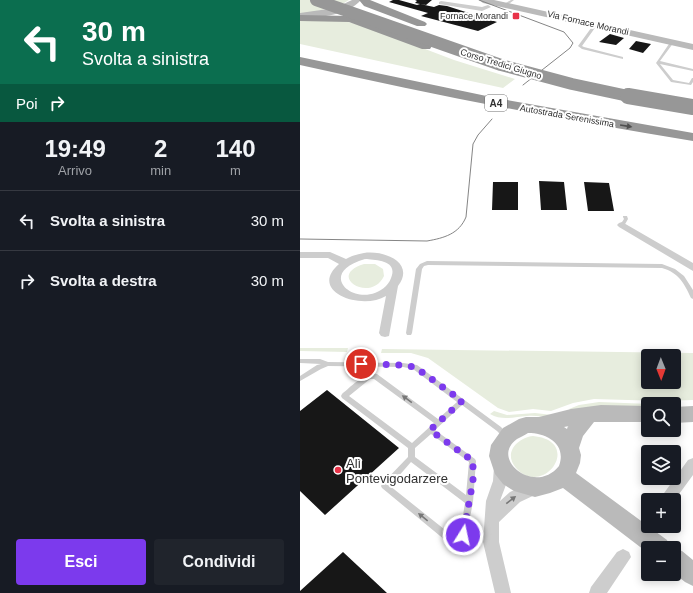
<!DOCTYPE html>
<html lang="it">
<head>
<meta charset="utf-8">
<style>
  body { margin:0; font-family:Arial,sans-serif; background:#20242c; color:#f1f3f6; height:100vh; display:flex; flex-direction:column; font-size:15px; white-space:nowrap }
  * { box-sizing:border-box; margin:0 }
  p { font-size:13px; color:#9ea1a6 }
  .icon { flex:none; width:22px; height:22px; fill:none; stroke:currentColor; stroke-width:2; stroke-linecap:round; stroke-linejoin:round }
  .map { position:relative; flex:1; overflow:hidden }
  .side { display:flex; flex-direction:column; background:#171b24; width:300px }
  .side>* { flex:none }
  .banner { background:#0b6e4f; color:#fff; overflow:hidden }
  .needle { width:26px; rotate:179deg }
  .buttons { position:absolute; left:341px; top:349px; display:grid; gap:8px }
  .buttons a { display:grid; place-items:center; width:40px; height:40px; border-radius:4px; background:#171b24; box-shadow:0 2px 10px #0003; font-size:20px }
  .pin { position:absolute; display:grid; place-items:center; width:34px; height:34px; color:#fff; margin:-17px; border:2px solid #fff; border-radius:50%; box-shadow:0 1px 4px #0007 }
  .me { position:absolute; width:44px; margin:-22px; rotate:10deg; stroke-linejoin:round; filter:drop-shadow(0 0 3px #0008) }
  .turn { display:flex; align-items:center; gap:14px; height:84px; padding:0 16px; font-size:18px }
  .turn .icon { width:52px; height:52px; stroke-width:2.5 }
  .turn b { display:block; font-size:28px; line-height:34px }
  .then { display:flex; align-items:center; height:38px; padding:0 16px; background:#0003; gap:8px; font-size:15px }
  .eta { display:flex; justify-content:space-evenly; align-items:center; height:68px; text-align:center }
  .eta b { font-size:24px; font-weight:700; line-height:28px }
  .button { display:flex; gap:8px; margin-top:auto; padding:8px 16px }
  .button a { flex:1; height:46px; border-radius:4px; background:#7c3aed; color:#fff; font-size:16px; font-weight:700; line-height:46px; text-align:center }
  .button a+a { background:#20242c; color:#f1f3f6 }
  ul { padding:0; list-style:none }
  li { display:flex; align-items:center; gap:12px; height:60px; padding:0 16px; border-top:1px solid #363941 }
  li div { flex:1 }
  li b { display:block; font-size:15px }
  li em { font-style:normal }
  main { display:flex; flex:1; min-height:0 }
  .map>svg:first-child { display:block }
  .green { fill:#e7edde; fill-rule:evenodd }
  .building { fill:#171717 }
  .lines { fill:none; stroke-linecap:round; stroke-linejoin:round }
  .lane { fill:#cdcdcd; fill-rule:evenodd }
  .street { fill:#cdcdcd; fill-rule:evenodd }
  .secondary { fill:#bababa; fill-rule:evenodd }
  .highway { fill:#979797; fill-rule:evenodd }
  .tram { stroke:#858585; stroke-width:1 }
  .highway-bridge-far1 { stroke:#979797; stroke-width:12 }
  .highway-bridge { stroke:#979797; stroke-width:16 }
  .oneway { fill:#4f4f4f }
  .oneway2 { fill:#777 }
  .route { stroke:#7c3aed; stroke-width:7; stroke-dasharray:0 12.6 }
  .poi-dot { fill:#e83248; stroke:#fff; stroke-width:1.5 }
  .labels { text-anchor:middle; stroke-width:4; stroke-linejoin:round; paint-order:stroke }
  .far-poi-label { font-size:9px; fill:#303030; stroke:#fff; text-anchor:end }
  .far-street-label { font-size:9px; fill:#303030; stroke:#fff }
  .shield { fill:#fff; stroke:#6e6e6e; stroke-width:1 }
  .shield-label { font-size:10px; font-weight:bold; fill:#303030 }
  .near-poi-label { font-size:13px; fill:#303030; stroke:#fff; text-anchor:start }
</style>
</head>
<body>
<main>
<section class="side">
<div class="banner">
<div class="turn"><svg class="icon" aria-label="left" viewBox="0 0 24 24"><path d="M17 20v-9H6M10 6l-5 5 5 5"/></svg><div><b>30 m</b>Svolta a sinistra</div></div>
<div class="then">Poi<svg class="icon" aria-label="right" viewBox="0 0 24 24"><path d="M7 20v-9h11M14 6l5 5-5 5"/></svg></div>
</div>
<div class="eta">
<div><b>19:49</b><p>Arrivo</p></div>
<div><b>2</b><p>min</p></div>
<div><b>140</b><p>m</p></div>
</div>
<ul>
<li><svg class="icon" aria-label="left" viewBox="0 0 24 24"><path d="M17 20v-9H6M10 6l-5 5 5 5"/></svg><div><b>Svolta a sinistra</b></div><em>30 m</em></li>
<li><svg class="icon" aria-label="right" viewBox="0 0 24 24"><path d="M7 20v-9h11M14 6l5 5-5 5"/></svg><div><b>Svolta a destra</b></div><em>30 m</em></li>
</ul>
<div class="button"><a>Esci</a><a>Condividi</a></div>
</section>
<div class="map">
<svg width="393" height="593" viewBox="0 0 393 593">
  <rect width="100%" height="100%" fill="#fff"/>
  <path class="green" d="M0 0H49L39 6 13 12 70 28 154 60 215 79 203 88 0 44Z
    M64 264H75L83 269 84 276C71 304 25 276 64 264Z
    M0 348H48L47 352 0 351Z
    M82 349 393 353V400L362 401 294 399 273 403 251 411 233 409 209 412 198 408 128 358 111 353H81ZM348 356H374V382H348Z
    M299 402 350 404H348V407C321 406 297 404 271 411L269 409 279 405Z
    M194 411 207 415 235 413 252 415 250 417C242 417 235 415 227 416 214 417 202 421 190 414Z
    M233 436C284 441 244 499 216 468 203 453 217 438 233 436Z"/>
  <path class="building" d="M93 0H99L117 5 120 4 115 3 117 1 115 0H132L126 5 120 4 134 7 139 5 147 6 197 22 178 31 121 16 128 13 89 2Z
    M310 34 324 38 316 45 299 42Z
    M336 41 351 44 343 53 329 49Z
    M239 181 264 182 267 210H241Z
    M193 182H218V210H192Z
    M284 182 309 183 314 211H288Z
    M27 390 99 448 25 515 0 491V411Z
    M43 552 87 593H0V591Z"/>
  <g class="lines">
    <path class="lane" d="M211 0H214L206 6H204V4Z
      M294 24 297 25 282 46 284 47 323 57V59L282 49 278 46Z
      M371 41 374 42 360 61 393 69V71L360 64 373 80 389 83 392 78H393V82L391 85 371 82 356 63Z
      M323 216H327L328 219 324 226H322L320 225 324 219 323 217Z
      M127 261 362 264 375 269 384 276 393 290V299L391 298C384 283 379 273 362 268L128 265 124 266 122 269 112 333 111 335H107L106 333 116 269 120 264Z
      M0 359H20L28 362 103 363 117 365 201 427 209 436 208 438 206 439 204 438 197 431 162 405 135 430 175 459 176 461 173 502 166 538 154 546 151 545 82 488 81 486 82 484 108 457V448L42 398 41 396 42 394C51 387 64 372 77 374L138 419 157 402 113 369 103 367 28 366 21 369 0 381V376L17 365 21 364 0 363ZM70 379H74L134 423 112 443 49 396ZM131 434 169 462 166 495 115 457V448ZM111 462 165 503 160 533 154 537 90 486Z"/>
    <path class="street" d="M141 1 182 7 188 5 191 7 182 11 139 4V2Z
      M322 222 393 263V271L319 227 317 225 319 223Z
      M0 252H30L46 259C51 256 58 254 64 253 83 250 116 262 98 286L89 336 85 337 81 336 79 333 86 296C62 311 7 292 39 264L28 258H0ZM65 259C75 260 96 260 92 275 91 279 89 283 86 286 59 312 12 274 65 259Z
      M393 458V475L374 501 359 500 388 460Z
      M201 461 206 463C212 475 204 489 200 501L210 492 234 481 239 483 241 488 239 493 220 502 199 522V542L211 593H195L183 542 186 501 193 481 194 467 196 463Z
      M323 549 329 552 331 557 307 593H289L291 587 317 552Z"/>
    <path class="secondary" d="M52 0H61C47 16 20 17 0 19V13L35 8Z
      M179 0H194L393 44V50L183 3Z
      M301 405 348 406V422H294L283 436 279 448 281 455 280 463 276 473 367 540 370 548H348V553L263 488 250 493 235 497 214 491 203 484 195 474 189 456 191 445 203 428 219 419 226 417H239L271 409ZM268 426 267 429 264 427 269 426ZM228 433C247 433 267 444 259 466 235 496 189 459 217 439 221 437 225 435 228 433Z
      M393 406V422L374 423V407Z
      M374 548 382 551 393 560V586L385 582 374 573Z"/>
    <path class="highway" d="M59 0H70L125 22 127 24 125 26H117L64 6Z
      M0 15 50 16 130 43 132 46 130 49H122L49 22 0 21Z
      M0 57 196 98 393 133V141C261 120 130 94 0 65Z"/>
    <path class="tram" d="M179 0 264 32 273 43 270 48 223 85
      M0 239 127 241C144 238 159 234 166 217L173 144 178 135 192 119"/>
    <path class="highway-bridge-far1" d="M16 0 201 65 272 84 333 97"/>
    <path class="highway-bridge" d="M328 96 393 107"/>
  </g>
  <defs><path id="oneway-solid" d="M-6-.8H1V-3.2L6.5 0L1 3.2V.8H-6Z"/></defs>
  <use class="oneway" href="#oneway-solid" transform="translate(326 126) rotate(9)"/>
  <g class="oneway2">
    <use href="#oneway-solid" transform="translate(107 399) rotate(-144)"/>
    <use href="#oneway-solid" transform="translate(211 500) rotate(-38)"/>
    <use href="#oneway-solid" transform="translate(123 517) rotate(-141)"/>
  </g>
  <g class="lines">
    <path class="route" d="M61 364 103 365 115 367 162 401 130 430 173 461V481L163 535"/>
  </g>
  <g class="poi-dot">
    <rect x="212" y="12" width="8" height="8" rx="2"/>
    <circle cx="38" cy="470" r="4"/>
  </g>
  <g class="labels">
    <g class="far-poi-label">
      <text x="208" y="19">Fornace Morandi</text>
    </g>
    <g class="far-street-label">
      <text transform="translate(288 23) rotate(13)" y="3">Via Fornace Morandi</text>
      <text transform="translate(201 64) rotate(17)" y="3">Corso Tredici Giugno</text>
      <text transform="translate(267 116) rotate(10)" y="3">Autostrada Serenissima</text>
    </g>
    <rect class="shield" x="185" y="95" width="22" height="16" rx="3"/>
    <g class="shield-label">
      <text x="196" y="107">A4</text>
    </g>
    <g class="near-poi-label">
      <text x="46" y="468">Alì<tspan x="46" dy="15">Pontevigodarzere</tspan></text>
    </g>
  </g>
</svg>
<div class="buttons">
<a><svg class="needle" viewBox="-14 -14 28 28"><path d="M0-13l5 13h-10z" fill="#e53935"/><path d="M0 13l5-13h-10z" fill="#9ea1a6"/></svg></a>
<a><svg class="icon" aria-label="search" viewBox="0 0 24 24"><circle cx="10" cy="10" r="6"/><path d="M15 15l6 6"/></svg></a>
<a><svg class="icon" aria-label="layers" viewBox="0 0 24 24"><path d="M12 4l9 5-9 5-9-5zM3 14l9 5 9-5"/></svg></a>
<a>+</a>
<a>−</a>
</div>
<div class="pin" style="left:61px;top:364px;background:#d93025"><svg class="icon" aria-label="arrive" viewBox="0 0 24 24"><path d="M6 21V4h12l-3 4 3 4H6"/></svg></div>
<svg class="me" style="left:163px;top:535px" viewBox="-20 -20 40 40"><circle r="17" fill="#7c3aed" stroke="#fff" stroke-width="3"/><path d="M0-11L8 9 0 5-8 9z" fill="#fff"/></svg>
</div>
</main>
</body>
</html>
